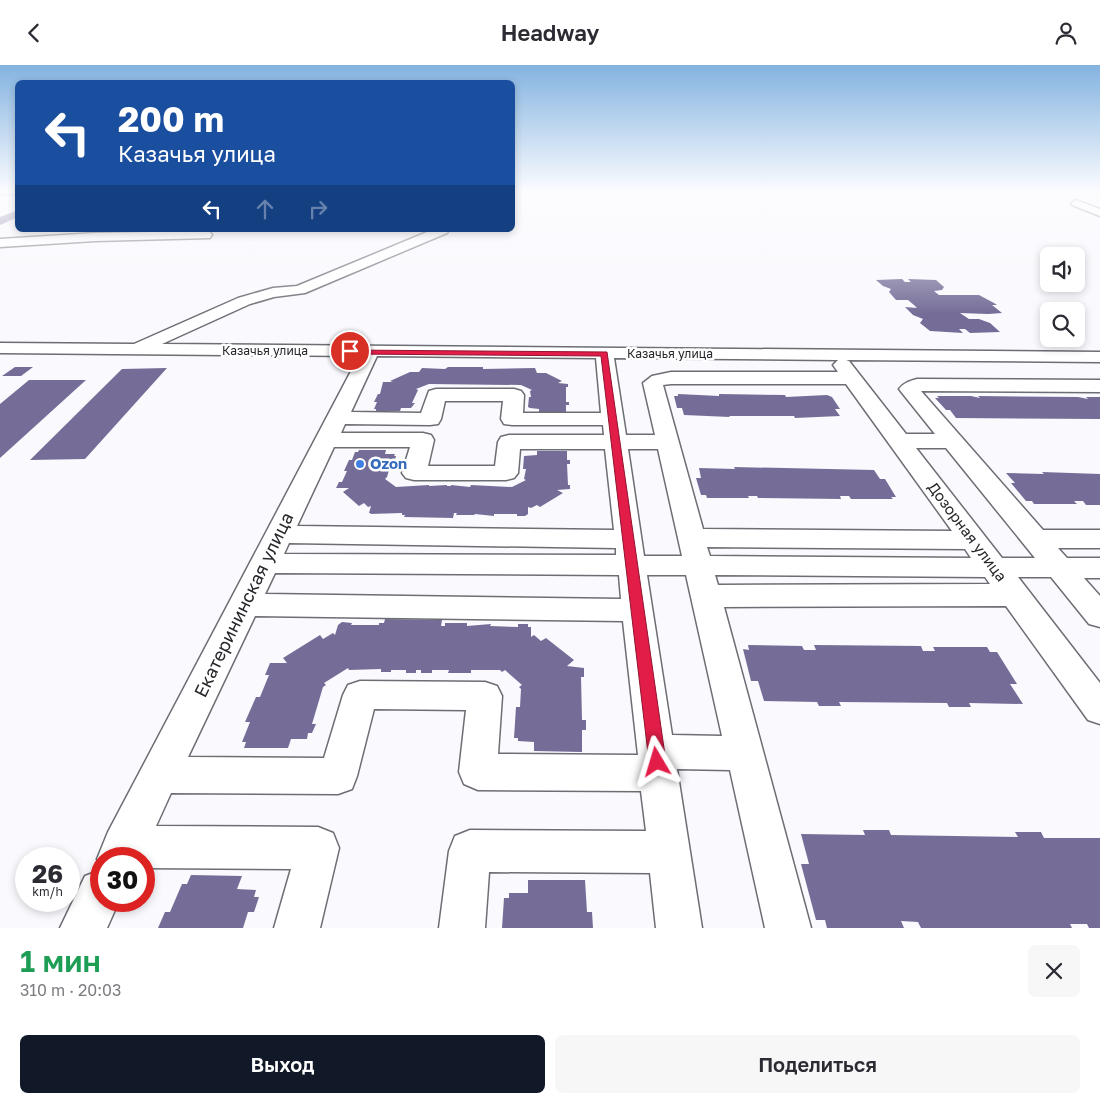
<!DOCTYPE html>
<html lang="ru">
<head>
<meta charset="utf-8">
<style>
  body { margin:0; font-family:"Golos Text",sans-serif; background:#f7f7f7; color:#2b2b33; height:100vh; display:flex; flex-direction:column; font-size:19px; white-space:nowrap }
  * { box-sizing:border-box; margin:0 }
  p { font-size:16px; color:#7c7c81 }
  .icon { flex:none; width:28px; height:28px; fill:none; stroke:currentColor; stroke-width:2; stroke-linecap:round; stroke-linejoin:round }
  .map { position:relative; height:863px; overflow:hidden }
  .drawer { display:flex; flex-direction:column; background:#fff; flex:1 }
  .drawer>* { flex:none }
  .banner { position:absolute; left:15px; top:15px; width:500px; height:152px; border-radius:8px; box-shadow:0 2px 8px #0003; background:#1a4fa0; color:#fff; overflow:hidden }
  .controls { position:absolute; left:1040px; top:182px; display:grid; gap:10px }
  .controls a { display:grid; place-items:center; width:45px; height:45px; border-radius:8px; background:#fff; box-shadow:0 2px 8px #0003; font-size:25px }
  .speed { position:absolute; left:15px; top:782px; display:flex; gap:10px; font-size:25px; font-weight:700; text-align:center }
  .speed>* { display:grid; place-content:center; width:65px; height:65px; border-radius:50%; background:#fff; box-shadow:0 2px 8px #0003; line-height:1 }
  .speed small { font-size:12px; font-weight:400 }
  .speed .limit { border:8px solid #d22; background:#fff; color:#111 }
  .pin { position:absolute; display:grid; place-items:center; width:42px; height:42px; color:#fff; margin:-21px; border:2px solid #fff; border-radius:50%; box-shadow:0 1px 5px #0007 }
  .me { position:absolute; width:55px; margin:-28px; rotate:353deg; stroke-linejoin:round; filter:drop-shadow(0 0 4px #0008) }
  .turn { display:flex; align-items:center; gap:18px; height:105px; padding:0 20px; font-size:22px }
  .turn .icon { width:65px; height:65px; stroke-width:2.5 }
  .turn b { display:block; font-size:35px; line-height:42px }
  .lanes { display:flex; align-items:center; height:48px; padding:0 20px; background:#0003; justify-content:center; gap:25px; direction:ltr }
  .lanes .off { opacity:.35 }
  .round { display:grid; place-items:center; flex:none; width:52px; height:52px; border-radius:8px; background:#f7f7f7 }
  .summary { display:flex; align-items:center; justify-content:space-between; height:85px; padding:0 20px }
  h1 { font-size:30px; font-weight:600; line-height:38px; color:#1e9e55 }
  .action { display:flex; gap:10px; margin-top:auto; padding:10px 20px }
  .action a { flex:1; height:58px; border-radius:8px; background:#111827; color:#fff; font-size:20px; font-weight:600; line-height:58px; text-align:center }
  .action a+a { background:#f7f7f7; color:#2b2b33 }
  header { display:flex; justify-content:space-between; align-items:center; height:65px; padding:0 20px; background:#fff; font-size:22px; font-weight:600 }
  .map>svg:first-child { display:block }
  .building { fill:#756d97 }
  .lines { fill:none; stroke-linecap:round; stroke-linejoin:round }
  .minor-casing { stroke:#6c6e74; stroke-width:3 }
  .minor { fill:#fff; fill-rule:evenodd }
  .route { fill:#e11d48; stroke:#92132f }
  .shop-dot { fill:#3f7fe0; stroke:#fff; stroke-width:2 }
  .labels { text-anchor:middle; stroke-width:5; stroke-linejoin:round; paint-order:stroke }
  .far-street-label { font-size:12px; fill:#26272a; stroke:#fff }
  .shop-label { font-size:15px; font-weight:bold; fill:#366cbe; stroke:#fff; text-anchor:start }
  .street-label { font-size:15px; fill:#26272a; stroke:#fff }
  .near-street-label { font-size:18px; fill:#26272a; stroke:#fff }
</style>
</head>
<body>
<header><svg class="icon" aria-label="back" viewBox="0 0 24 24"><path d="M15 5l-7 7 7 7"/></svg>Headway<svg class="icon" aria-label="person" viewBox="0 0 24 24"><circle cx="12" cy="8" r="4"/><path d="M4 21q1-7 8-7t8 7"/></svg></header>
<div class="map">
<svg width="1100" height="863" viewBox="0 0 1100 863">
  <rect width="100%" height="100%" fill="#f9f9fe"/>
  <path class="building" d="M0 128H18V131H0Z
    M18 145V152L0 160V152Z
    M902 214 905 217H911L908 214 936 215 944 222 942 225 934 226 939 230H979L994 238 997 240H992L1002 248 988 249 960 248 969 254H979L990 258 1000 267 970 268 965 264H959L963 268 930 266 920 258 923 254 913 250 905 242 917 243 914 240 908 235H896L889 227 891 224 883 221 876 215Z
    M15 302H33L21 311H2Z
    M448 302H483V304L535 303 537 308H546L562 316 558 318 568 319V322H566V337H569V340H566V347H539V344L530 343 528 342 529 332H531L530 326 532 325 521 320 429 319 416 324 418 325 412 338H415L411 343H401L400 346H376V344H374L377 337H374L378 329H380L383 317H393L390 316 410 307H419L422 303 445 304Z
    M167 303 85 394 30 395 122 304Z
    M29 315H86L0 393V339Z
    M678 329 719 331V329L785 330 786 332 827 330 832 332 840 344H835L840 351 795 353 794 351H729L730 352 684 350 682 343H677L674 331H678Z
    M937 331H971L980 333 978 331 1078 332 1088 334 1086 332H1100V354L956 353 950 345H946L935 333H939Z
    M359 385H386L385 389H395L394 391H396L395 395H392L387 412 385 414 396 422 429 420V421L447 420V421H451V420L470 422 471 420 512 422 526 415 524 414 526 404H523L524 391 537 390V386H567V395H570V399H567L568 420H570V424L557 425 563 428 540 442 537 440 531 443 528 442V449L525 451H517V449H494V451L475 449 474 450H456L457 448H454L453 453 404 452 405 450H402V448L370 449 371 448H369L371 441 368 442 364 438 359 441 343 427 349 423H336L339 417H342L347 406H344L349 395H352L355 387H358Z
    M734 402 874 405 880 414H885L896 432H891L893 434H851L849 431H840L841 434 758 433 757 431H748L749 433H707L706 430H701L696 413H701L699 403 735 404Z
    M1042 407 1100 409V440H1086L1083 436H1074L1077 439H1034L1032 436H1026L1011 418H1015L1006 408 1044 409Z
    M385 554 442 555 441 561H445V558H467V561L491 559 490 561 518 562V559H528V562H531V572L534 570 541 576 546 573 574 595 567 601 584 603V612H581L582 655H586V665H582V687L534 686V677L518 676V673H514L516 642H520L521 624 519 622 522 620 505 605 502 607 500 605H471V608H448L449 605H432V608H421V605H416V608H406V605H391V607H381V604L349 605 348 603 324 618 326 620 323 622 312 659H316L312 668H308L307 674H291L288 683H244L246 677H242L250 657H245L256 632H260L269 610H265L270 598H287L283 593 320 570 323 574 333 568 335 570 338 560 342 557 352 558 351 560H379V558H384Z
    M748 580 802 581 804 585H816L814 580 921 581 923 586H935L933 582H987L990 587H997L1017 619H1010L1023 639 969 638 971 642H949L947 638 839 637 841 641H819L817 637 764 636 758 616H751L743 584 749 585Z
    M863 765H889L891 770 1018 772 1015 767H1041L1044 773H1100V863H1089L1087 859H1070L1072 863H921L918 857 901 856 904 863H827L825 855H816L801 799H809L801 769 865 770Z
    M191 810 242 811 237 824 256 825 254 832H259L254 847H248L243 863H158L165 847H170L182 819H187Z
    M528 815H585L587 847H592L593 863H502L504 833H509V828H528Z"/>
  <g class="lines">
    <defs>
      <path id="minor" d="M1076 135 1100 144V151L1072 140 1071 138Z
        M432 165H449L447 168 305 228 274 232 250 239 162 279 1100 287V297L846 295 849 296 906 369H935L899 324C903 318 910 316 917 314L1100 315V327L921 326 1043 465H1100V483H1058L1067 493H1100V513H1084L1100 531V562L1089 559 1051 512H1018L1100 618V659L1088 655 1006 541 724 542 811 863H765L730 705 677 704 702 863H656L650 808 489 807 485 863H439L449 786 455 771 470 765 646 766 641 726 478 725 464 719 459 707 466 645 374 644 357 711 352 724 338 729 171 728 156 761 318 762 333 768 339 783 320 863H274L291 804 144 803V794H101V805L97 794 108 767 359 291 0 288V278L134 279 238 233 273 223 297 221ZM377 291 596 293 601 348H523L524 330 521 326 514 324H436L429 326 421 348 351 347ZM614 293 838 295 833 300 838 307H671L652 311 643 318 655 370H626ZM671 319H846L952 466 703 464 663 320ZM445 336H503L501 354 504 359 512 360H603L604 370H509L501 372 498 377 495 401H428L434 375 431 370 423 368H341L345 359 430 360 438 359 441 354ZM334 382H410L402 408 406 413 414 415H506L514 413 518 408 520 384H605L614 465 297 461ZM916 383H946L1035 493H1002ZM628 384H658L682 491H644ZM289 478 616 483V490L284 489ZM707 482 965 484 971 493 710 491ZM275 508 619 510 621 534 265 529ZM647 510H686L722 671 672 670ZM715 510 985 512 990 519 718 520ZM255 551 623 556 638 690 498 689 502 631 497 621 485 617 360 616 348 620 343 630 324 693 188 692Z
        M206 166 210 167 212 170 210 173 95 176 0 182V174L95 168Z
        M101 805V836H119L107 863H60L85 811Z"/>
    </defs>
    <use href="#minor" class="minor-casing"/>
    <use href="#minor" class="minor"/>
  </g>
  <linearGradient id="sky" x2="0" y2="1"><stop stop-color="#83b3e0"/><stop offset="0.51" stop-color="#fcfcff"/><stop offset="1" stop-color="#fcfcff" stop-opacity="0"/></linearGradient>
  <rect width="1100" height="249" fill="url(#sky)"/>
  <path class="route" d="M347 285 607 287 666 697 663 703 657 705 651 703 649 697 601 291 350 289 347 288Z"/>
  <circle class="shop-dot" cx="360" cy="399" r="5"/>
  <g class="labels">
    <g class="far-street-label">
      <text x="265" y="290">Казачья улица</text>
      <text x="670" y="293">Казачья улица</text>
    </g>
    <g class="shop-label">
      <text x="370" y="404">Ozon</text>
    </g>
    <g class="street-label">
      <text transform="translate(967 467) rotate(53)" y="5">Дозорная улица</text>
    </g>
    <g class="near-street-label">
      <text transform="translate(244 540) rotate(-64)" y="6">Екатерининская улица</text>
    </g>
  </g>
</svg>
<div class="controls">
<a><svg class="icon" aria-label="sound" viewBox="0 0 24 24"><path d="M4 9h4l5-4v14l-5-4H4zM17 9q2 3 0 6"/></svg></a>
<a><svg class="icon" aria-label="search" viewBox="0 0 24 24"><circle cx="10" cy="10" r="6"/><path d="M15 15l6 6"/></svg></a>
</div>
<div class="speed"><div>26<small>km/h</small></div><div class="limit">30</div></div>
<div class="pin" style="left:350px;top:286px;background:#d93025"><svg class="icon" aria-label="arrive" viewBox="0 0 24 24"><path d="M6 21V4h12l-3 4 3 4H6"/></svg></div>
<svg class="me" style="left:657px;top:697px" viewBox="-20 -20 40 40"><path d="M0-17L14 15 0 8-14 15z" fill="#e11d48" stroke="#fff" stroke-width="4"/></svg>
<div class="banner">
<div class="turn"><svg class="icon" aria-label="left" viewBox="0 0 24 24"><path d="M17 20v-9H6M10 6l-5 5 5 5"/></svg><div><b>200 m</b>Казачья улица</div></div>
<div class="lanes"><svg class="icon" aria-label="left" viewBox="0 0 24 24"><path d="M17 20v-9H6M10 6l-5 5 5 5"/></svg><svg class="icon off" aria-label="ahead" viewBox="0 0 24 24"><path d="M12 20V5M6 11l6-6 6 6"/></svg><svg class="icon off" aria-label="right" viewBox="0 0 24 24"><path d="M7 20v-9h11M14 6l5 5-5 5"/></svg></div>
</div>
</div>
<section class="drawer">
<div class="summary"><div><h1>1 мин</h1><p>310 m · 20:03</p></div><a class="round"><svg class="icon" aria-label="close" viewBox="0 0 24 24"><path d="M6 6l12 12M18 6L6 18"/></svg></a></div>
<div class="action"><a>Выход</a><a>Поделиться</a></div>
</section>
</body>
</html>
